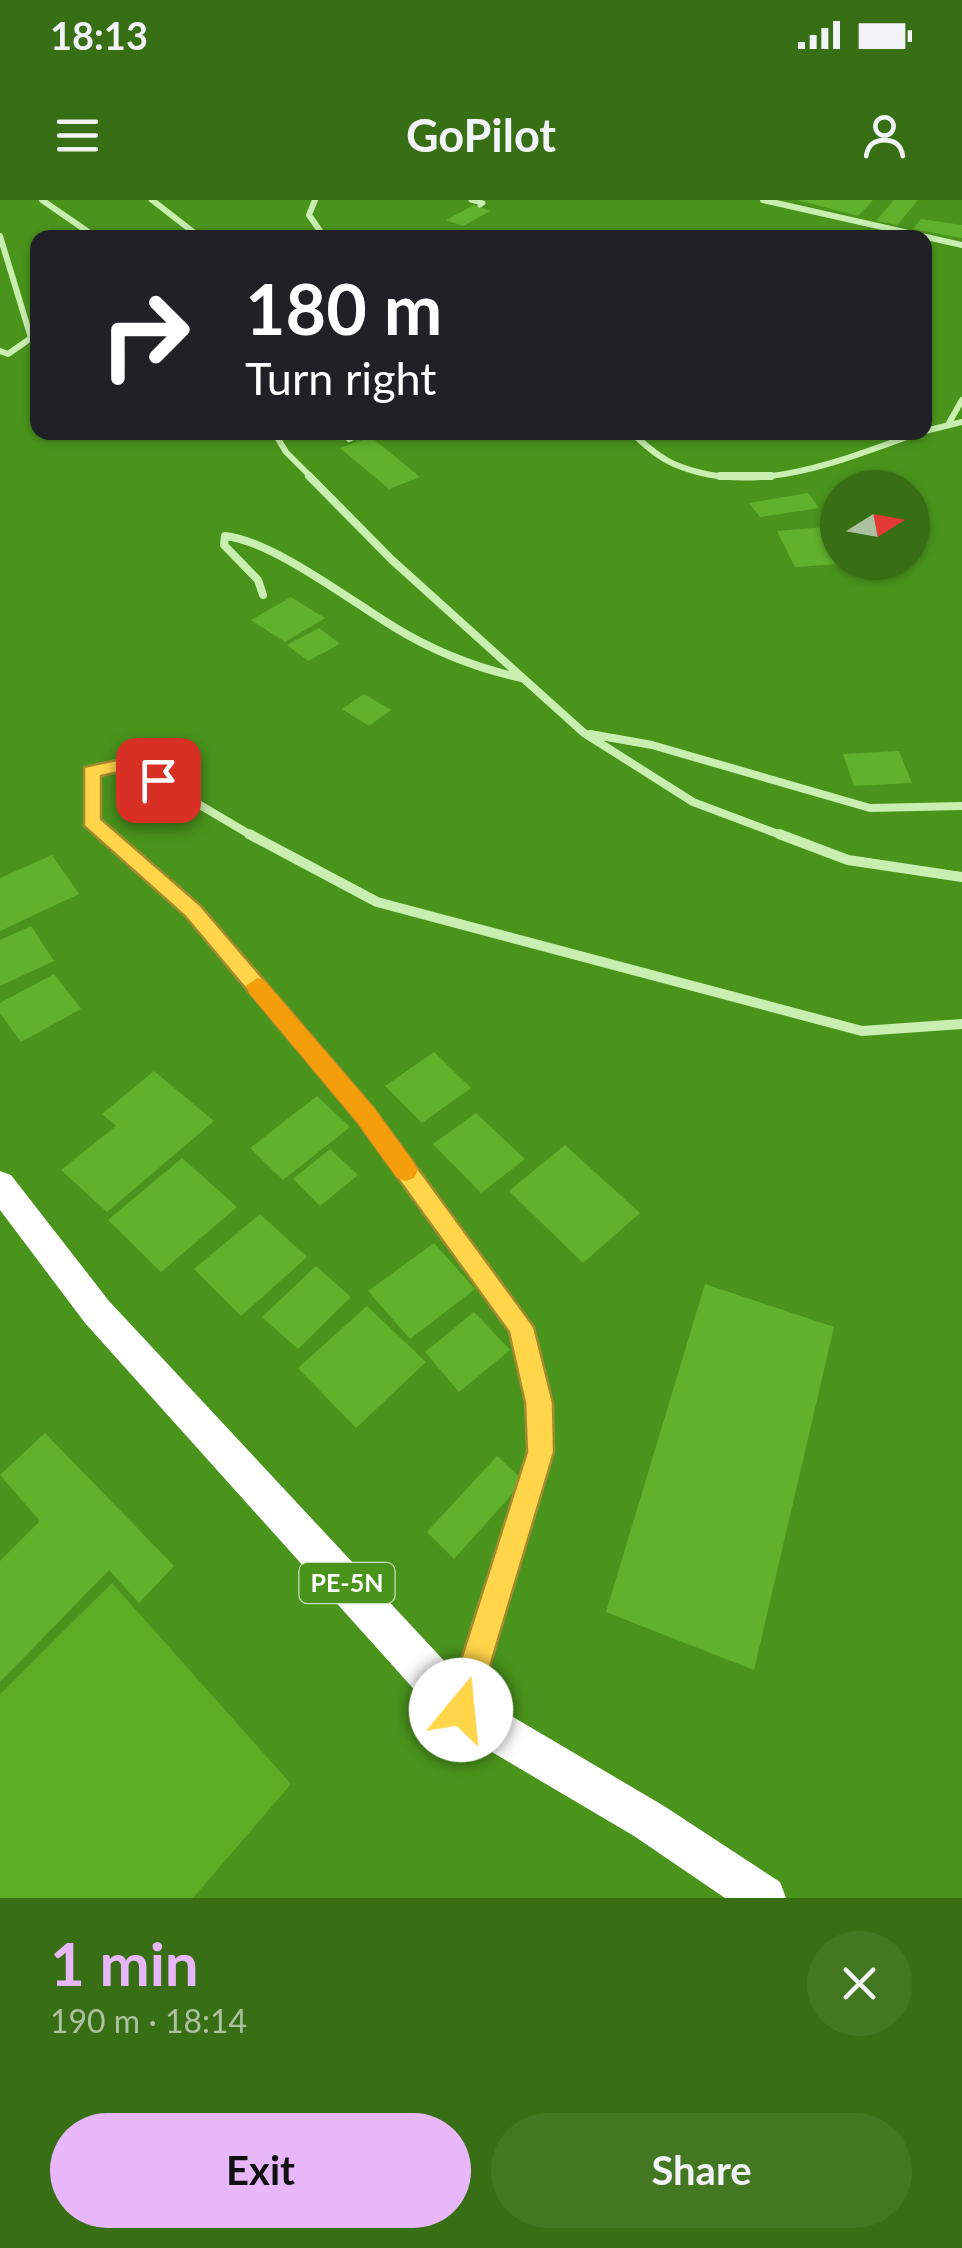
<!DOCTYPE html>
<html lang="en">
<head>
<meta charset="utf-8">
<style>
  body { margin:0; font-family:Lato,sans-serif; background:#437722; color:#f1f3f6; height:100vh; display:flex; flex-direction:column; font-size:38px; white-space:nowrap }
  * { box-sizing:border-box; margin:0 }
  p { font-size:32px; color:#abc1a0 }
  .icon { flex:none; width:55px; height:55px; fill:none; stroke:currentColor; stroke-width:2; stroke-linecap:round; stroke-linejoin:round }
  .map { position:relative; height:1698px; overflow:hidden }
  .panel { display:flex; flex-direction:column; background:#386f15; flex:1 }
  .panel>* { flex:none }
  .banner { position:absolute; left:30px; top:30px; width:902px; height:210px; border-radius:20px; box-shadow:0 2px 8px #0004; background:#202124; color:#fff; overflow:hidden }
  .needle { width:65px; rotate:79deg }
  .fabs { position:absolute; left:820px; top:270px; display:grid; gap:20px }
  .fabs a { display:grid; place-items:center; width:110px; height:110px; border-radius:50%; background:#386f15; box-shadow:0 2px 8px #0004; font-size:50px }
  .pin { position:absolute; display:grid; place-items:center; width:85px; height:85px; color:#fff; margin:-42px; border-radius:20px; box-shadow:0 5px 15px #0006 }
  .me { position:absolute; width:110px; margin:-55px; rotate:17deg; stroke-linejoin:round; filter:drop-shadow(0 0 8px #0008) }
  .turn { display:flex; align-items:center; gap:35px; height:210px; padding:0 50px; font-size:45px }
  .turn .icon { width:130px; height:130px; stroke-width:2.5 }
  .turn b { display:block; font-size:70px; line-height:85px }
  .round { display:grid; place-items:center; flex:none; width:105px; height:105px; border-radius:52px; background:#437722 }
  .summary { display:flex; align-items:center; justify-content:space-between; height:170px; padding:0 50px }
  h1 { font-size:60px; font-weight:700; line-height:75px; color:#e8b7fa }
  .cta { display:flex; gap:20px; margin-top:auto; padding:20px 50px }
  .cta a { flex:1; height:115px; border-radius:60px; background:#e8b7fa; color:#111; font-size:40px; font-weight:700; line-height:115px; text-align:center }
  .cta a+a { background:#437722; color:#f1f3f6 }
  .status { display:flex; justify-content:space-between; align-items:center; height:70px; padding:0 50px; background:#386f15; direction:ltr }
  .status svg { height:28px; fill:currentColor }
  header { display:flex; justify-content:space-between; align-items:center; height:130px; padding:0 50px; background:#386f15; font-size:45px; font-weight:700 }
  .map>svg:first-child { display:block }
  .green { fill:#5bad25 }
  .building { fill:#60b22c }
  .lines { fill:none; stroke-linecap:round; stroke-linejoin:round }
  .lane { stroke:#c8efaf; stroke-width:5 }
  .street-far3 { stroke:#c8efaf; stroke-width:6 }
  .street-far2 { stroke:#c8efaf; stroke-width:8 }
  .street-far1 { stroke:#c8efaf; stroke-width:10 }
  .street { stroke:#c8efaf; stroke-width:12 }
  .highway { fill:#fff; fill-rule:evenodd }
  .route { fill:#ffd54a; stroke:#a68a30; stroke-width:2.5 }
  .slow { fill:#f59e0b }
  .labels { text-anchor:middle; stroke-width:10; stroke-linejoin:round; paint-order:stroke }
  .shield { fill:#4a941c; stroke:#c9dfbb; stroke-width:2.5 }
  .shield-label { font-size:25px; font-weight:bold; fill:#fff }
</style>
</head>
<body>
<div class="status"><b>18:13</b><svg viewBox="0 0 49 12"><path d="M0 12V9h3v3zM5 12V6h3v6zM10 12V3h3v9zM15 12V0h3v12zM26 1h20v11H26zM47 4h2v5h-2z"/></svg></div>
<header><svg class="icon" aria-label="menu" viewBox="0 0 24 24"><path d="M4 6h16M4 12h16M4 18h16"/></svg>GoPilot<svg class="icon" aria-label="person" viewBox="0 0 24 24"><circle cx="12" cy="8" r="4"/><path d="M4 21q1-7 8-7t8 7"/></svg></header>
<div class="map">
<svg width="962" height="1698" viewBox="0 0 962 1698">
  <rect width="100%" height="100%" fill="#4a941c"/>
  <path class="green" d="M112 1383 291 1584 193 1698H0V1494Z"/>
  <path class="building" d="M797 0H873L858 16Z
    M894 0H918L897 25 876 21Z
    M474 5 490 11 463 26 446 20Z
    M921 19 962 25V38L913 29Z
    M371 237 420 277 389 289 340 248Z
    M808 293 819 308 760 317 749 303Z
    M838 326V364L795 367 777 331Z
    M291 397 325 418 285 442 251 420Z
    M319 428 340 444 308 461 287 445Z
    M364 494 391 510 369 526 342 509Z
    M899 551 912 583 854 586 843 554Z
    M52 655 79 694 0 731V678Z
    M31 726 54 761 0 786V740Z
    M54 774 81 809 21 842 0 813V803Z
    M434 852 471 888 422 923 385 886Z
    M154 871 214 921 107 1012 61 970 116 926 102 914Z
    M317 896 350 927 283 980 250 948Z
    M476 913 525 959 481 993 433 944Z
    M565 945 640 1013 583 1063 509 991Z
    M330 949 358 975 320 1006 293 979Z
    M182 958 237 1007 161 1072 108 1020Z
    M260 1014 307 1057 241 1116 194 1069Z
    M434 1043 475 1089 410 1139 368 1091Z
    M316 1066 351 1097 298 1149 262 1117Z
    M705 1084 834 1127 754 1470 606 1412Z
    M367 1106 426 1162 356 1228 298 1168Z
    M474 1112 510 1150 459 1192 425 1152Z
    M45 1233 174 1366 139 1403 109 1370 0 1482V1361L40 1321 0 1275Z
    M497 1256 524 1281 454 1359 427 1332Z"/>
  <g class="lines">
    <path class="lane" d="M471 0 483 3 480 5"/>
    <path class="street-far3" d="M42 0 97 38
      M152 0 201 38
      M315 0 309 15 325 38
      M763 0 962 45
      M0 36 31 138 8 154 0 151
      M949 223 962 200
      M925 231 962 222
      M274 232 286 252 312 278
      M630 232C644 243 657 257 674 264 755 299 844 259 921 232
      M349 239 362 232"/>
    <path class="street-far2" d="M309 276 392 360 584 533 693 602 786 637
      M720 276H771
      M263 395 258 380 224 345 225 336C273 341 351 401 394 427 435 452 475 468 522 478
      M590 534 652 545 870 608 962 606
      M109 637 91 621V572L129 563 254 637"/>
    <path class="street-far1" d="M106 634 192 710 365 915 501 1100
      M249 634 377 702 862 831 962 824
      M779 634 848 660 962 677"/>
    <path class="street" d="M464 1499 540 1253 539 1203 521 1127 499 1098"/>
    <path class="highway" d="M0 971 11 975 109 1101 476 1495 664 1606 780 1682 786 1698H725L634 1636 446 1525 85 1123 0 1010Z"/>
  </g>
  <path class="route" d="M130 557 168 580 158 587 127 570 101 576V619L200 705 374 908 534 1127 553 1203 554 1252 477 1510 472 1521 461 1525 450 1521 445 1510 527 1252 525 1203 509 1132 357 922 185 716 84 626V567Z"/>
  <path class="slow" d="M257 778 264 780 374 908 414 963 418 970 414 978 406 981 397 978 357 922 249 793 246 786Z"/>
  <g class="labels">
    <rect class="shield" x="299.5" y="1363" width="95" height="40" rx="8"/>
    <g class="shield-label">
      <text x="347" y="1392">PE-5N</text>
    </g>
  </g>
</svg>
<div class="fabs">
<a><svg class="needle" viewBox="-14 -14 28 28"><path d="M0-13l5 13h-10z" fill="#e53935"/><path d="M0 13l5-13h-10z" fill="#abc1a0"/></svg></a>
</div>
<div class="pin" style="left:158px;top:580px;background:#d93025"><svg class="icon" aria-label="arrive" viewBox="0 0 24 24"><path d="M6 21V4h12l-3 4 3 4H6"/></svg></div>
<svg class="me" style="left:461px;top:1510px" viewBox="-20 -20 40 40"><circle r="19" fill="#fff"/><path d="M0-13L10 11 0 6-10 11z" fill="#ffd54a"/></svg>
<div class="banner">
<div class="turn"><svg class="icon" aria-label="right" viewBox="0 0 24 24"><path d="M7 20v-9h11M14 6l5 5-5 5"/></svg><div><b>180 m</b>Turn right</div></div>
</div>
</div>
<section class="panel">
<div class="summary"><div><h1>1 min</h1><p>190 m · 18:14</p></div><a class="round"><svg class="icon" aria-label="close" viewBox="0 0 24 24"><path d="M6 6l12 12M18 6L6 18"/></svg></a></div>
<div class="cta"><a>Exit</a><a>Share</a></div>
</section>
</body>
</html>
